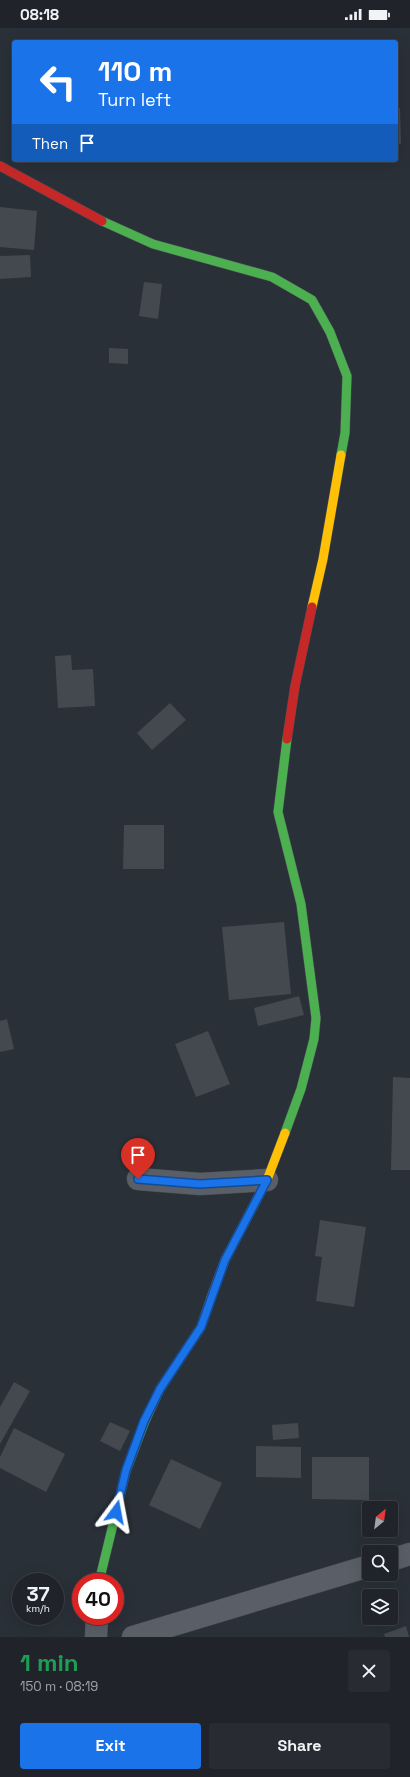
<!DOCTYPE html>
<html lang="en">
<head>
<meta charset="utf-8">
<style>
  body { margin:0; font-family:"Space Grotesk",sans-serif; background:#282c32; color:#f1f3f6; height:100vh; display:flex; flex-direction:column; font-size:15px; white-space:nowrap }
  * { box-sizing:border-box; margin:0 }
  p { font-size:13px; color:#a2a4a8 }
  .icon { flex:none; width:22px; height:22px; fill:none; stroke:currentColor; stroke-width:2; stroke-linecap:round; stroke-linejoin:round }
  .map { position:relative; height:1609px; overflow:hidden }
  .drawer { display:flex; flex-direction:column; background:#20242a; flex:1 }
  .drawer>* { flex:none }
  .hud { position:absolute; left:12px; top:12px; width:386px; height:122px; border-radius:4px; box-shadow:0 4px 16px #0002,0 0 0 1px #3d4147; background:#1a73e8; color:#fff; overflow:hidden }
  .needle { width:26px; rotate:29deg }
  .controls { position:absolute; left:362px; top:1473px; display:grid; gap:8px }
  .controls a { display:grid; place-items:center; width:36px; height:36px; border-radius:4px; background:#20242a; box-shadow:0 4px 16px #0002,0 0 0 1px #3d4147; font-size:20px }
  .speed { position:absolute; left:12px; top:1545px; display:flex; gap:8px; font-size:20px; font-weight:700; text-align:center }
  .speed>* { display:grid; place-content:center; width:52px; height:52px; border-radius:50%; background:#20242a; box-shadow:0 4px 16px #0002,0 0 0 1px #3d4147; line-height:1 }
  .speed small { font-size:10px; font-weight:400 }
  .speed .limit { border:6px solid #d22; background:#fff; color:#111 }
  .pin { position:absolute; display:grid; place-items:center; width:34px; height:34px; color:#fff; margin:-41px -17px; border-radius:50% 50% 50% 0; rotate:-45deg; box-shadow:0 0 4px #0007 }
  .pin .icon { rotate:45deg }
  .me { position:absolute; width:44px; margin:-22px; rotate:13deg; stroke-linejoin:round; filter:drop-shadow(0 0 3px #0008) }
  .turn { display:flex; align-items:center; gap:14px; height:84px; padding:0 20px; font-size:18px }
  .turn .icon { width:52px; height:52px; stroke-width:2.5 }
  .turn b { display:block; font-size:28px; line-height:34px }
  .then { display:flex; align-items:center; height:38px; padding:0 20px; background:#0003; gap:8px; font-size:15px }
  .round { display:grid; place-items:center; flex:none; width:42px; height:42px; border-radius:4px; background:#282c32 }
  .headline { display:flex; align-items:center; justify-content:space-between; height:68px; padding:0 20px }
  h1 { font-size:24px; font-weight:700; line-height:30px; color:#1e9e55 }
  .cta { display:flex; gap:8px; margin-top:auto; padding:8px 20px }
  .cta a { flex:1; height:46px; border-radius:4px; background:#1a73e8; color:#fff; font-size:16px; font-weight:700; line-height:46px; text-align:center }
  .cta a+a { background:#282c32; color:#f1f3f6 }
  .status { display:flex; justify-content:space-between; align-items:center; height:28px; padding:0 20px; background:#20242a; direction:ltr }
  .status svg { height:11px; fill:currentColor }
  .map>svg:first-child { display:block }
  .building { fill:#444950 }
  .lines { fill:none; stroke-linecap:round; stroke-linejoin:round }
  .street-casing { stroke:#484c53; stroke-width:23 }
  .fast-casing { stroke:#484c53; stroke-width:10 }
  .slow-casing { stroke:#484c53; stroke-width:10 }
  .jam-casing { stroke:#484c53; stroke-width:10 }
  .street { stroke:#5a5e66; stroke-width:22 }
  .fast { stroke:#4caf50; stroke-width:9 }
  .slow { stroke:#ffc107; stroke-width:9 }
  .jam { stroke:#c62828; stroke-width:9 }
  .route-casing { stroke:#114b97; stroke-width:10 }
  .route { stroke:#1a73e8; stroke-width:7 }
</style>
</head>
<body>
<div class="status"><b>08:18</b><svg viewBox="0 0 49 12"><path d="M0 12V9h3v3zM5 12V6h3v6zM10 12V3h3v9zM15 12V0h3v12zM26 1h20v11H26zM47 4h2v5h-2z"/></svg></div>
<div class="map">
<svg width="410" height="1609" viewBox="0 0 410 1609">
  <rect width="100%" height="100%" fill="#2a3038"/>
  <path class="building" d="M396 80H400L401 116H396Z
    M0 179 37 183 34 222 0 219Z
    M30 227 31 249 0 251V228Z
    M144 254 162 256 158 291 139 288Z
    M109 320 128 321V336L109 335Z
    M71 627 72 642 93 641 95 678 58 680 55 628Z
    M170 675 186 692 152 722 137 705Z
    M124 797H164V841H123Z
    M284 894 291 966 229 972 222 899Z
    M299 968 304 987 258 998 254 980Z
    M7 991 14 1021 0 1024V993Z
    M208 1003 230 1056 196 1069 175 1016Z
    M393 1049 410 1050V1142H391Z
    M320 1192 366 1199 354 1279 316 1273 322 1229 315 1228Z
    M14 1354 30 1363 0 1416V1379Z
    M110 1394 130 1403 120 1423 100 1413Z
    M298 1395 299 1410 273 1412 272 1397Z
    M14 1400 65 1426 46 1464 0 1440V1429Z
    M256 1418 301 1419V1450L256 1449Z
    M312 1429H369V1472L312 1471Z
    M171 1431 222 1455 200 1501 149 1477Z
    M406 1598 409 1609H385L384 1606Z"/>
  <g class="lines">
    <defs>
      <path id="street" d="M138 1151 200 1156 267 1152
        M391 1532 410 1526
        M96 1609 97 1588
        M133 1609 369 1538"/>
      <path id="fast" d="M102 193 153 216 272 249 312 272 330 304 347 348 345 405 341 427
        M285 1105 301 1061 314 1011 316 990 301 876 278 784 287 711
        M99 1554 126 1443 145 1393 160 1361 201 1299 211 1270"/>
      <path id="slow" d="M312 579 323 531 341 427
        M211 1270 225 1232 267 1152 285 1105"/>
      <path id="jam" d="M0 138 102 193
        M287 711 295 658 312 579"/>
    </defs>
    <use href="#street" class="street-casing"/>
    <use href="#fast" class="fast-casing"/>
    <use href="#slow" class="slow-casing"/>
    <use href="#jam" class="jam-casing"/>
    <use href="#street" class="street"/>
    <use href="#fast" class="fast"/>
    <use href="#slow" class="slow"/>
    <use href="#jam" class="jam"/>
  </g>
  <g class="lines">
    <defs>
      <path id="route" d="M116 1484 126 1442 144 1393 160 1361 201 1299 225 1232 267 1152 200 1156 138 1151"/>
    </defs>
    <use href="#route" class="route-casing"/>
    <use href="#route" class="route"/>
  </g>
</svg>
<div class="controls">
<a><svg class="needle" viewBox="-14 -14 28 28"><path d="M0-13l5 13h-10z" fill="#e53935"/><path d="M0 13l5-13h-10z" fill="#a2a4a8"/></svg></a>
<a><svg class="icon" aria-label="search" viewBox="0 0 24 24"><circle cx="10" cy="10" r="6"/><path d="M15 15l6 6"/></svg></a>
<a><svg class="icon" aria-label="layers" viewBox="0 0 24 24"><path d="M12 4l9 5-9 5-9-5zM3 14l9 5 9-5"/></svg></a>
</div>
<div class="speed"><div>37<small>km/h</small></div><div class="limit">40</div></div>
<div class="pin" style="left:138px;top:1151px;background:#d93025"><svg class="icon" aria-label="arrive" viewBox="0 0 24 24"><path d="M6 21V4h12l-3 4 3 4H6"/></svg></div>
<svg class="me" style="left:116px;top:1484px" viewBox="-20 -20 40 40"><path d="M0-17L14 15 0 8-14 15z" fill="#1a73e8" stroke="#fff" stroke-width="4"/></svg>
<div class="hud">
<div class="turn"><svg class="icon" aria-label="left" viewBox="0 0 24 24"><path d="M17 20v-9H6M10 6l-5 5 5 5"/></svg><div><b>110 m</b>Turn left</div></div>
<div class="then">Then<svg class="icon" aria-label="arrive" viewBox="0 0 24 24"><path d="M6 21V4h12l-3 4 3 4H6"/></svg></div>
</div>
</div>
<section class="drawer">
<div class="headline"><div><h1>1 min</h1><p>150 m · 08:19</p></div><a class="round"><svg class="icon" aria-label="close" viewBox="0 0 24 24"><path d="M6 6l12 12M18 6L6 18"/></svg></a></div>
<div class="cta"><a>Exit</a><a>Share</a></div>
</section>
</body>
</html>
